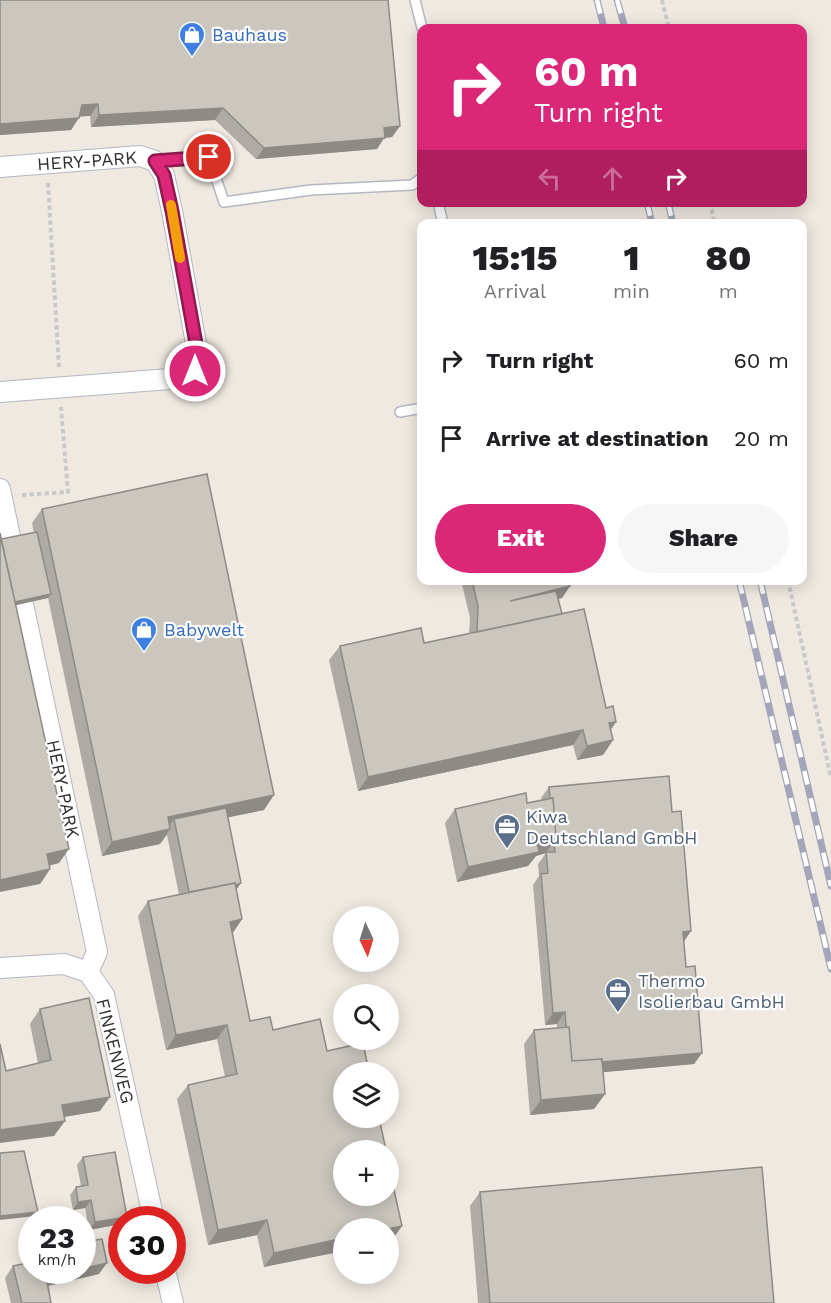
<!DOCTYPE html>
<html lang="en">
<head>
<meta charset="utf-8">
<style>
  body { margin:0; font-family:"Work Sans",sans-serif; background:#f6f6f6; color:#202124; height:100vh; display:flex; flex-direction:column; font-size:22px; white-space:nowrap }
  * { box-sizing:border-box; margin:0 }
  p { font-size:20px; color:#757577 }
  .icon { flex:none; width:33px; height:33px; fill:none; stroke:currentColor; stroke-width:2; stroke-linecap:round; stroke-linejoin:round }
  .map { position:relative; flex:1; overflow:hidden }
  .details { position:absolute; left:417px; top:219px; width:390px; height:366px; display:flex; flex-direction:column; background:#fff; border-radius:12px; box-shadow:0 3px 15px #0003 }
  .details>* { flex:none }
  .guide { position:absolute; left:417px; top:24px; width:390px; height:183px; border-radius:12px; box-shadow:0 3px 15px #0003; background:#db2777; color:#fff; overflow:hidden }
  .needle { width:39px; rotate:176deg }
  .buttons { position:absolute; left:333px; top:906px; display:grid; gap:12px }
  .buttons a { display:grid; place-items:center; width:66px; height:66px; border-radius:50%; background:#fff; box-shadow:0 3px 15px #0003; font-size:30px }
  .speed { position:absolute; left:18px; top:1206px; display:flex; gap:12px; font-size:30px; font-weight:700; text-align:center }
  .speed>* { display:grid; place-content:center; width:78px; height:78px; border-radius:50%; background:#fff; box-shadow:0 3px 15px #0003; line-height:1 }
  .speed small { font-size:15px; font-weight:400 }
  .speed .limit { border:9px solid #d22; background:#fff; color:#111 }
  .pin { position:absolute; display:grid; place-items:center; width:51px; height:51px; color:#fff; margin:-26px; border:3px solid #fff; border-radius:50%; box-shadow:0 2px 6px #0007 }
  .me { position:absolute; width:66px; margin:-33px; rotate:0deg; stroke-linejoin:round; filter:drop-shadow(0 0 4px #0008) }
  .turn { display:flex; align-items:center; gap:21px; height:126px; padding:0 18px; font-size:27px }
  .turn .icon { width:78px; height:78px; stroke-width:2.5 }
  .turn b { display:block; font-size:42px; line-height:51px }
  .lanes { display:flex; align-items:center; height:57px; padding:0 18px; background:#0003; justify-content:center; gap:30px; direction:ltr }
  .lanes .off { opacity:.35 }
  .eta { display:flex; justify-content:space-evenly; align-items:center; height:102px; text-align:center }
  .eta b { font-size:36px; font-weight:800; line-height:42px }
  .button { display:flex; gap:12px; margin-top:auto; padding:12px 18px }
  .button a { flex:1; height:69px; border-radius:36px; background:#db2777; color:#fff; font-size:24px; font-weight:800; line-height:69px; text-align:center }
  .button a+a { background:#f6f6f6; color:#202124 }
  ul { padding:0; list-style:none }
  li { display:flex; align-items:center; gap:18px; height:78px; padding:0 18px }
  li div { flex:1 }
  li b { display:block; font-size:22px }
  li em { font-style:normal }
  .map>svg:first-child { display:block }
  .lines { fill:none; stroke-linecap:round; stroke-linejoin:round }
  .lane-casing { stroke:#b4b7c1; stroke-width:12 }
  .street-casing { stroke:#b4b7c1; stroke-width:22 }
  .path { stroke:#c9c9c9; stroke-width:4; stroke-dasharray:4.5 3; stroke-linecap:butt }
  .lane { stroke:#fff; stroke-width:9 }
  .street { stroke:#fff; stroke-width:20 }
  .rail-casing { stroke:#a3a6b8; stroke-width:7 }
  .rail { stroke:#fff; stroke-width:4.5; stroke-dasharray:14; stroke-linecap:butt }
  .wall { fill:#afaba4 }
  .shaded-wall { fill:#8e8b86 }
  .building { fill:#cbc7bf; stroke:#8e8b86; stroke-width:1.5 }
  .route-casing { stroke:#8e194d; stroke-width:15 }
  .route { stroke:#db2777; stroke-width:10 }
  .slow { stroke:#f59e0b; stroke-width:10 }
  .labels { text-anchor:middle; stroke-width:4.5; stroke-linejoin:round; paint-order:stroke }
  .shop-label { font-size:18px; fill:#366cbe; stroke:#fff; text-anchor:start }
  .street-label { font-size:18px; fill:#2e2e2e; stroke:#fff }
  .service-label { font-size:18px; fill:#4e5e75; stroke:#fff; text-anchor:start }
</style>
</head>
<body>
<div class="map">
<svg width="831" height="1303" viewBox="0 0 831 1303">
  <rect width="100%" height="100%" fill="#efe9e1"/>
  <g class="lines">
    <defs>
      <path id="lane" d="M415 0 422 28
        M155 161 209 157 224 202 311 190 412 185 422 178
        M438 202 443 224
        M400 412 422 408"/>
      <path id="street" d="M0 167 140 156 155 161 164 175 172 211 199 360 195 371 183 378 0 392
        M0 489 11 541
        M23 604 97 952 88 972
        M0 968 64 964 88 972 104 995 154 1220
        M165 1270 173 1303"/>
    </defs>
    <use href="#lane" class="lane-casing"/>
    <use href="#street" class="street-casing"/>
    <path class="path" d="M662 0 669 28
      M48 183 59 367
      M711 202 714 224
      M22 495 68 492 61 407
      M788 580 831 778"/>
    <use href="#lane" class="lane"/>
    <use href="#street" class="street"/>
    <defs>
      <path id="rail" d="M597 0 604 28
        M617 0 625 28
        M647 202 652 224
        M668 202 673 224
        M739 580 831 969
        M760 580 831 886"/>
    </defs>
    <use href="#rail" class="rail-casing"/>
    <use href="#rail" class="rail"/>
  </g>
  <path class="wall" d="M0 0 400 126 392 137 384 138 377 149 256 159 215 120 91 127 90 116H79L71 130 0 135Z
    M42 509 264 810 227 817 236 891 242 919 232 934 250 1021 327 1051 402 1226 391 1241H388V1228L264 1267 257 1235 208 1245 177 1099 188 1085 225 1077 217 1039 166 1050 138 916 148 901 179 895 167 835 160 844 102 856 48 598 16 605 59 863 49 866 50 869 40 884 1 539 34 533 32 523Z
    M461 580H569L570 586 562 598 558 599 562 614 611 730 613 740 603 755 577 760 573 745 358 791 329 660 340 646 424 643 469 634 470 618Z
    M549 787 684 942 686 967 702 1053 694 1064 603 1072 605 1094 594 1109 530 1115 524 1044 534 1030 557 1028V1024L545 1025 533 885 539 876 538 864 546 853 536 856 528 866 457 882 445 823 455 809 527 803 542 800 541 798Z
    M40 1009 100 1111 64 1117 54 1136 6 1071 38 1063 30 1024Z
    M83 1157 121 1224 89 1230 85 1208 73 1210 70 1195 76 1187 81 1186 77 1165Z
    M480 1192 774 1303H478L470 1206Z
    M32 1257V1270L99 1274 48 1286 51 1303H11L5 1278 13 1266 29 1262V1260Z"/>
  <path class="shaded-wall" d="M98 104 90 116 74 117 82 105Z
    M223 108 215 120 91 127 99 115Z
    M79 118 71 130 0 135V124Z
    M400 126 392 137 384 138 377 149 256 159 264 148Z
    M570 586 562 598 502 612 510 601Z
    M51 594 48 598 3 608 5 604Z
    M616 722 606 737 609 723Z
    M583 730 573 745 358 791 368 777Z
    M613 740 603 755 577 760 587 746Z
    M274 795 264 810 176 828 174 819 166 830 168 817Z
    M170 829 160 844 102 856 112 842Z
    M556 838 546 853 536 856 528 866 457 882 468 867 537 843Z
    M69 849 59 863 36 868 47 854Z
    M50 869 40 884 0 892V880Z
    M241 883 233 895 189 894Z
    M242 919 232 934 230 922Z
    M691 931 683 943V932Z
    M565 1012 557 1024 545 1025 553 1013Z
    M227 1025 217 1039 166 1050 176 1035Z
    M702 1053 694 1064 561 1076 569 1064Z
    M605 1094 594 1109 530 1115 541 1100Z
    M110 1097 100 1111 51 1119 62 1105Z
    M65 1121 54 1136 0 1143V1130Z
    M91 1200 85 1208 73 1210 78 1202Z
    M38 1212 35 1216 0 1220V1216Z
    M127 1217 125 1220H122L121 1224 89 1230 95 1222Z
    M267 1220 257 1235 208 1245 218 1230Z
    M402 1226 391 1241H388V1229Z
    M344 1238V1251L264 1267 274 1253Z
    M107 1263 99 1274 38 1288 46 1276 73 1270H82V1269Z"/>
  <path class="building" d="M0 0H388L400 126 384 128 385 138 264 148 223 108 99 115 98 104 82 105 79 118 0 124Z
    M207 474 274 795 168 817 170 829 112 842 42 509Z
    M37 532 51 594 15 602 1 539Z
    M0 533 69 849 47 854 50 869 0 880Z
    M472 580H569L570 586 510 601 556 591 562 614 477 632 478 606Z
    M584 609 606 708 613 706 616 722 609 723 613 740 587 746 583 730 368 777 340 646 421 628 424 643Z
    M669 776 672 812 681 811 691 931 683 932 686 967 695 966 702 1053 602 1062V1059L572 1061 569 1027H566L565 1012 553 1013 541 874 548 873 546 852H555L554 842 556 838 553 798H550L549 787Z
    M526 793 527 803 553 798 556 838 537 843 539 852 468 867 455 809Z
    M226 808 241 883 235 885V883L189 892 174 819Z
    M235 883 242 919 230 922 250 1021 270 1017 273 1030 320 1019 327 1051 363 1043 369 1072H344V1118H379L386 1150H344V1196H388V1163L402 1226 388 1229 344 1228V1238L274 1253 267 1220 218 1230 188 1085 237 1074 227 1025 176 1035 148 901Z
    M89 998 110 1097 62 1105 65 1121 0 1130V1044L6 1071 51 1060 40 1009Z
    M569 1027 572 1061 602 1059 605 1094 541 1100 534 1030Z
    M24 1151 38 1212 0 1216V1153Z
    M115 1152 127 1217 95 1222 91 1200 78 1202 76 1187 88 1185 83 1157Z
    M762 1167 774 1303H490L480 1192Z
    M88 1238 89 1241 102 1239 107 1263 82 1269V1239Z
    M32 1262V1270H73L46 1276 51 1303H22L13 1266Z"/>
  <g class="lines">
    <defs>
      <path id="route" d="M195 371 199 360 172 211 164 175 155 161 209 157"/>
    </defs>
    <use href="#route" class="route-casing"/>
    <use href="#route" class="route"/>
    <path class="slow" d="M171 205 180 258"/>
  </g>
  <defs>
    <symbol id="shop-pin" viewBox="-11 -11 22 30"><path d="M0 17L-7.5 6A9.5 9.5 0 1 1 7.5 6Z" fill="#3f7fe0" stroke="#fff"/><path d="M-5-2.5h2.3a2.7 3.5 0 0 1 5.4 0H5L5.5 6h-11ZM-1.5-2.5h3a1.5 2.3 0 0 0-3 0Z" fill="#fff"/></symbol>
    <symbol id="office-pin" viewBox="-11 -11 22 30"><path d="M0 17L-7.5 6A9.5 9.5 0 1 1 7.5 6Z" fill="#5c6f8a" stroke="#fff"/><path d="M-6-3h4V-5.5h4V-3h4V5H-6ZM-1-4.5V-3h2v-1.5ZM-6 0V1H6V0Z" fill="#fff"/></symbol>
  </defs>
  <g fill-rule="evenodd">
    <use href="#shop-pin" x="177" y="20" width="30" height="40"/>
    <use href="#shop-pin" x="129" y="615" width="30" height="40"/>
    <use href="#office-pin" x="492" y="812" width="30" height="40"/>
    <use href="#office-pin" x="603" y="976" width="30" height="40"/>
  </g>
  <g class="labels">
    <g class="shop-label">
      <text x="212" y="41">Bauhaus</text>
      <text x="164" y="636">Babywelt</text>
    </g>
    <g class="street-label">
      <text transform="translate(87 161) rotate(-4)" y="6">HERY-PARK</text>
      <text transform="translate(63 789) rotate(78)" y="6">HERY-PARK</text>
      <text transform="translate(115 1051) rotate(76)" y="6">FINKENWEG</text>
    </g>
    <g class="service-label">
      <text x="526" y="823">Kiwa<tspan x="526" dy="21">Deutschland GmbH</tspan></text>
      <text x="638" y="987">Thermo<tspan x="638" dy="21">Isolierbau GmbH</tspan></text>
    </g>
  </g>
</svg>
<div class="buttons">
<a><svg class="needle" viewBox="-14 -14 28 28"><path d="M0-13l5 13h-10z" fill="#e53935"/><path d="M0 13l5-13h-10z" fill="#757577"/></svg></a>
<a><svg class="icon" aria-label="search" viewBox="0 0 24 24"><circle cx="10" cy="10" r="6"/><path d="M15 15l6 6"/></svg></a>
<a><svg class="icon" aria-label="layers" viewBox="0 0 24 24"><path d="M12 4l9 5-9 5-9-5zM3 14l9 5 9-5"/></svg></a>
<a>+</a>
<a>−</a>
</div>
<div class="speed"><div>23<small>km/h</small></div><div class="limit">30</div></div>
<div class="pin" style="left:209px;top:157px;background:#d93025"><svg class="icon" aria-label="arrive" viewBox="0 0 24 24"><path d="M6 21V4h12l-3 4 3 4H6"/></svg></div>
<svg class="me" style="left:195px;top:371px" viewBox="-20 -20 40 40"><circle r="17" fill="#db2777" stroke="#fff" stroke-width="3"/><path d="M0-11L8 9 0 5-8 9z" fill="#fff"/></svg>
<div class="guide">
<div class="turn"><svg class="icon" aria-label="right" viewBox="0 0 24 24"><path d="M7 20v-9h11M14 6l5 5-5 5"/></svg><div><b>60 m</b>Turn right</div></div>
<div class="lanes"><svg class="icon off" aria-label="left" viewBox="0 0 24 24"><path d="M17 20v-9H6M10 6l-5 5 5 5"/></svg><svg class="icon off" aria-label="ahead" viewBox="0 0 24 24"><path d="M12 20V5M6 11l6-6 6 6"/></svg><svg class="icon" aria-label="right" viewBox="0 0 24 24"><path d="M7 20v-9h11M14 6l5 5-5 5"/></svg></div>
</div>
<section class="details">
<div class="eta">
<div><b>15:15</b><p>Arrival</p></div>
<div><b>1</b><p>min</p></div>
<div><b>80</b><p>m</p></div>
</div>
<ul>
<li><svg class="icon" aria-label="right" viewBox="0 0 24 24"><path d="M7 20v-9h11M14 6l5 5-5 5"/></svg><div><b>Turn right</b></div><em>60 m</em></li>
<li><svg class="icon" aria-label="arrive" viewBox="0 0 24 24"><path d="M6 21V4h12l-3 4 3 4H6"/></svg><div><b>Arrive at destination</b></div><em>20 m</em></li>
</ul>
<div class="button"><a>Exit</a><a>Share</a></div>
</section>
</div>
</body>
</html>
